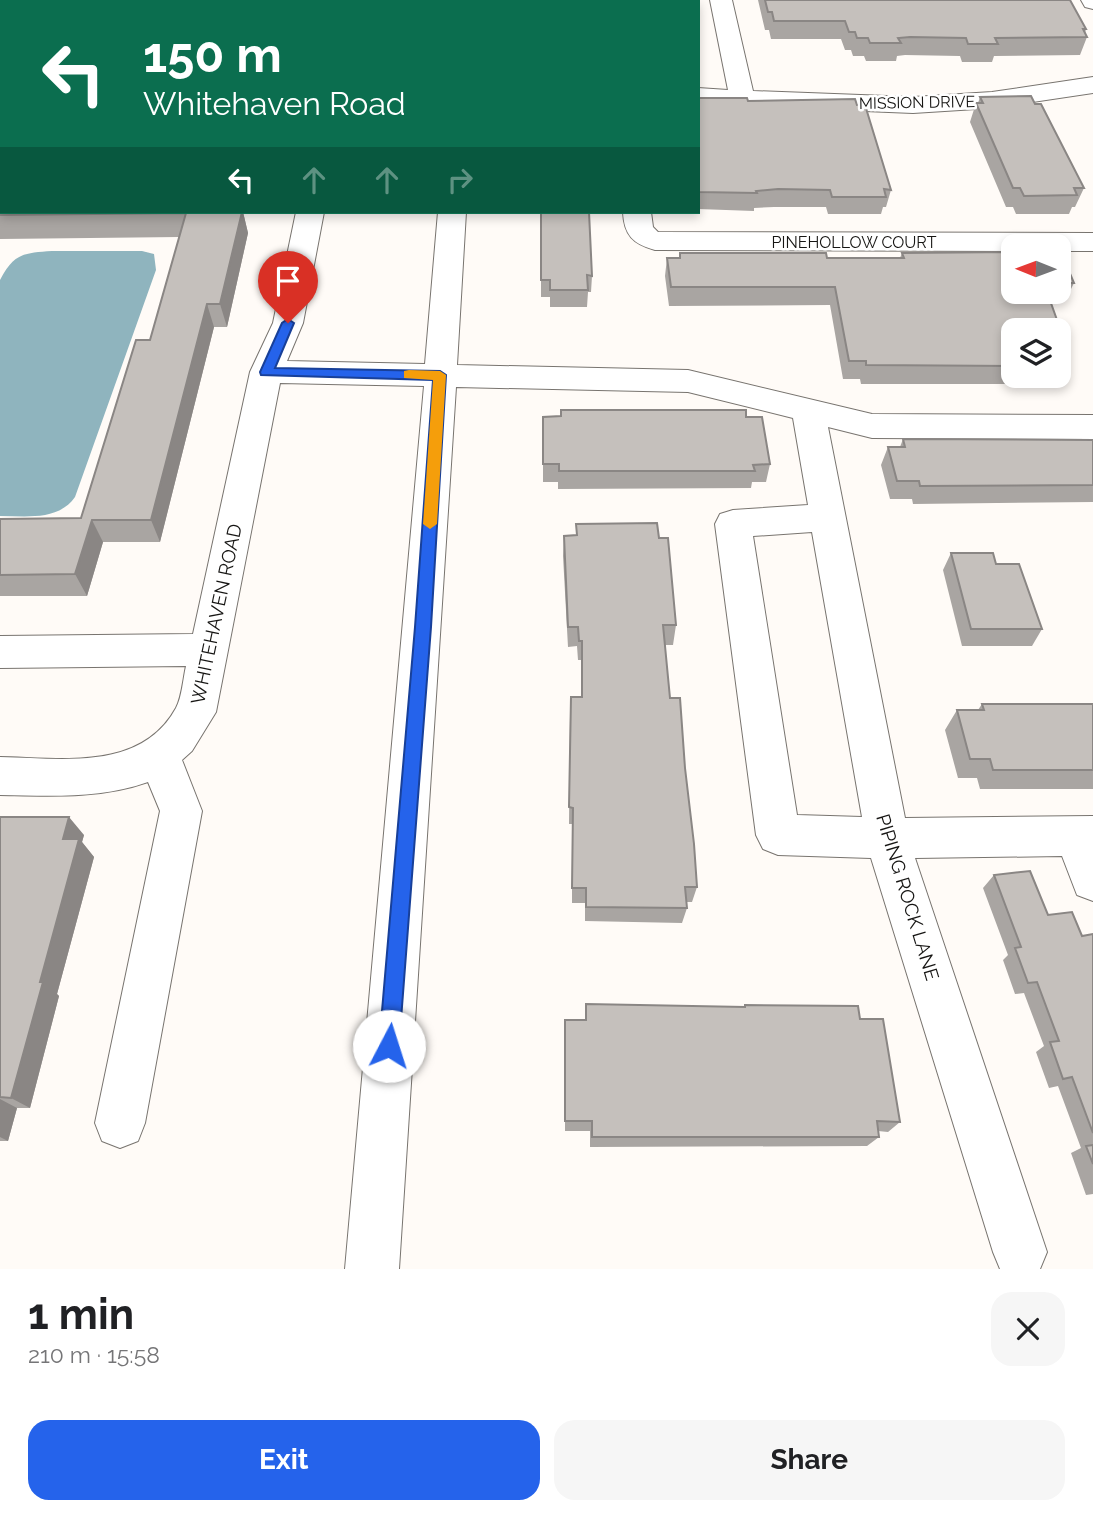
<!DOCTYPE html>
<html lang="en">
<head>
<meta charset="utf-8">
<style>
  body { margin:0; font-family:Raleway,sans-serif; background:#f6f6f6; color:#202124; height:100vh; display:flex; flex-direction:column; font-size:26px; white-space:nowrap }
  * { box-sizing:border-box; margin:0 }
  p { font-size:23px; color:#757577 }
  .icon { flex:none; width:38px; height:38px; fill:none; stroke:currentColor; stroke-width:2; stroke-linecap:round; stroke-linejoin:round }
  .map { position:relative; height:1269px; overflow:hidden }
  .side { display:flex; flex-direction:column; background:#fff; flex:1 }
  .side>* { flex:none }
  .hud { position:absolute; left:0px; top:0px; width:700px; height:214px; box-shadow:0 4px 10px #0003; background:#0b6e4f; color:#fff; overflow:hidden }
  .needle { width:46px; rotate:271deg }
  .controls { position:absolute; left:1001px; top:234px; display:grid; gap:14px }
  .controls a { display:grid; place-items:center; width:70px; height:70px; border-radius:14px; background:#fff; box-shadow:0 4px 10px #0003; font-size:35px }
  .pin { position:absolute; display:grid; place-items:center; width:60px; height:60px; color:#fff; margin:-72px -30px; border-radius:50% 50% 50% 0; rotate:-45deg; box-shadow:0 0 7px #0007 }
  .pin .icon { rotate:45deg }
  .me { position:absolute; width:77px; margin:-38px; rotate:5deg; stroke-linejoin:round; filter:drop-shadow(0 0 5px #0008) }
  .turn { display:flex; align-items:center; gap:24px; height:147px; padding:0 28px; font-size:32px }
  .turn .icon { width:91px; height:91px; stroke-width:2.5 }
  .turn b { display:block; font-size:49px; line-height:60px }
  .lanes { display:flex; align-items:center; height:66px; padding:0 28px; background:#0003; justify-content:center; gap:35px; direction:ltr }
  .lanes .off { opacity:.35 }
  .round { display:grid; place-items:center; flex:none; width:74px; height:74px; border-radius:21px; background:#f6f6f6 }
  .overview { display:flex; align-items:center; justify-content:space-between; height:119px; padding:0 28px }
  h1 { font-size:42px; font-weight:700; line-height:52px }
  .button { display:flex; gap:14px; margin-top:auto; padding:14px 28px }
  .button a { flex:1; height:80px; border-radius:21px; background:#2563eb; color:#fff; font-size:28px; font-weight:700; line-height:80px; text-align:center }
  .button a+a { background:#f6f6f6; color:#202124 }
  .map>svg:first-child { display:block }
  .water { fill:#8fb4be }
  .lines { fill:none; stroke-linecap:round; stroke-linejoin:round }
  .minor-casing { stroke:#78746f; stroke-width:2 }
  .minor { fill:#fff; fill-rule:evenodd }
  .wall { fill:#a9a5a2 }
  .shaded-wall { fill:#8a8684 }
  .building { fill:#c5c0bc; stroke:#8a8684; stroke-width:2 }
  .route { fill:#2563eb; stroke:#184099; stroke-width:2 }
  .slow { fill:#f59e0b }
  .labels { text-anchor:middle; stroke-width:5; stroke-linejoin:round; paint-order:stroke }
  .far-street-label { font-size:16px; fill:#161513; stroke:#fff }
  .street-label { font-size:19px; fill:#161513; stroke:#fff }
</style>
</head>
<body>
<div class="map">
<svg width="1093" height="1269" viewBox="0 0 1093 1269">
  <rect width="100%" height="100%" fill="#fffbf7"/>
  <path class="water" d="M52 251H142L154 254 156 270 75 497C58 521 27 516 0 516V280C14 253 24 253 52 251Z"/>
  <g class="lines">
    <defs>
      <path id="minor" d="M455 0H477L478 2H454Z
        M710 0H732L753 91 913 97 992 92 1093 77V93L992 108 913 113 698 104V88L728 90Z
        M1081 0H1093V9L1085 7Z
        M0 19H2L0 34Z
        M0 165H2V181H0Z
        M296 212H324L303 323 287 361 425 364 438 212H466L457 365 688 370 872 414 1093 415V439L872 438 828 427 905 818 1093 816V901L1077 895 1062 856 915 858 1047 1252 1040 1269H1000L993 1252 871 858 778 855 763 849 756 835 715 524 720 514 733 510 808 505 793 418 688 392 456 387 399 1269H345L424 386 280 383 216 712 192 751 182 760 202 811 145 1123 138 1141 120 1148 102 1141 95 1123 160 811 148 782C100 799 51 796 0 795V757C61 758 141 772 176 708 182 697 183 679 186 666L0 668V636L193 634 250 372 273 323ZM812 532 862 817 797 815 753 536Z
        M623 212H651L653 227 658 232 1093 233V251H1059V247H1013V251L655 250C633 244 624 235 623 212Z"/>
    </defs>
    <use href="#minor" class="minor-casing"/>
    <use href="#minor" class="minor"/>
  </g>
  <path class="wall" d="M758 0H1070L1086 29 1085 33 1087 37 1080 55 994 56 992 62H962L960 56 905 55 897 56 896 61H866L864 56H853L851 50H845L841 39H771L769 30H765Z
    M2 62V138H0V65Z
    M980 97 1084 188 1075 207H1072L1069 214H1016L1013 207H1006L970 122 976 103H978Z
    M698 98 748 101 891 190 886 207H883L881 214H828L826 207H774L754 208V211L698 209Z
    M0 184 2 212H243L248 233 227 327H214L160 542H103L87 596H0V519L81 518 150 340 179 237 0 239Z
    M680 253 827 258H900L902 253 1013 292H1059V257L1074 283 1065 301H1050L1067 348 1059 364V331H1013V376H1030L1029 379 1020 378 1017 384H861L860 379H843L830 305 669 306 665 276 667 258H679Z
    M592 276 591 292H588L587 307H550V297H541V280Z
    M543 417H746L770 464 766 482H752L751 488 558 489V482H543Z
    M903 439 1093 440V502L913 504 912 499H890L881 465 888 447H900Z
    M576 524 659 538 676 625 673 645H665L670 698 685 768 697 887 692 902H686L687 908 682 923 585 921V903H572V824H569L570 716 581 697V660H578L577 646 568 647 563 556 564 536H576Z
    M951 553 996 564 1042 629 1032 646H962L943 570Z
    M982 704H1093V789H980L977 778H958L945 730 957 710H978Z
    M0 817 84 835 82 842 94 857 57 994 59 996 30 1108H17L8 1141H0Z
    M994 875 1048 915 1082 936 1093 934V1194L1086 1195 1071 1153 1081 1148 1058 1086 1049 1088 1036 1052 1044 1046 1024 993 1015 994 1003 960 1008 955 983 888Z
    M586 1004 744 1007 745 1005 860 1019 900 1122 888 1132 878 1131 879 1137 867 1146 590 1147V1131H565V1020H585Z"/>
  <path class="shaded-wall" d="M242 212H243L248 233 227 327 220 304Z
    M207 304 214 327 160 542 151 520Z
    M92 520 103 542 87 596 75 574Z
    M69 817 84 835 82 842 94 857 57 994 59 996 30 1108 11 1098 40 982 63 839Z
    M0 1099 17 1108 8 1141 0 1137Z"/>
  <path class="building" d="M765 0H1070L1086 29H1083L1087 37 995 38 998 44H968L966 38 910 37 898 38 901 43H870L868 38H857L855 32H849L845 21H774L772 12H768Z
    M2 62V114H0V65Z
    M1031 96 1035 104H1041L1084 188H1074L1077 195 1024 196 1020 188H1013L976 103H983L980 97Z
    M698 98H747L748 101 855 99 857 105H865L891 190 884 189 886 197H832L830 190 778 189 756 191 757 193 698 192Z
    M0 184H2V212H242L220 304H207L151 520H92L75 574 0 575V519L81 518 136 340H150L186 213 0 215Z
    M541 212H589L592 276 587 275 588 290H550V280H541Z
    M1013 252V292H1047L1067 348H1059V331H1013V366L866 365V361H849L835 287H671L667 258H680V253H826L827 258H904L902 253Z
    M1059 257H1063L1074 283H1059Z
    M561 410H746V417H762L770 464 753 465 755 471H559V464H543V417L561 416Z
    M903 439 1093 440V485L920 486 919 481H897L888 447H905Z
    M657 523 659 538H668L676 625H663L670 698H680L685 768 694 844 697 887H685L687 908 586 907V888H572L573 808 569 807 571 697H582V641H579L578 627H568L564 536 577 535 576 524Z
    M951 553H993L996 564H1019L1042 629H971Z
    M982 704H1093V770H993L990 759H970L957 710H984Z
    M0 817H69L63 839H79L40 982H43L11 1098 0 1097Z
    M1030 871 1048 915 1072 912 1082 936 1093 934V1133L1072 1077 1063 1079 1050 1042 1059 1041 1037 982 1028 983 1015 948 1021 947 994 875Z
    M586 1004 745 1007V1005L858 1006 860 1019H883L900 1122 877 1121 879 1137H592V1121H565V1020H586Z
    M1093 1145V1164L1086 1146Z"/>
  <path class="route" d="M288 319 294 323 275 368 440 371 446 375 431 627 399 1046 396 1053 389 1056 382 1053 379 1046 415 627 433 380 261 375 260 372 282 323Z"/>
  <path class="slow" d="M409 370 440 371 446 375 437 524 430 529 423 524 433 380 404 378V371Z"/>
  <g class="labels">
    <g class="far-street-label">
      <text transform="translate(917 102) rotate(-1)" y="6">MISSION DRIVE</text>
      <text x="854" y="248">PINEHOLLOW COURT</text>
    </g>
    <g class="street-label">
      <text transform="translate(216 614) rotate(-78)" y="7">WHITEHAVEN ROAD</text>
      <text transform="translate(908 897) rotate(73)" y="7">PIPING ROCK LANE</text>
    </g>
  </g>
</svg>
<div class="controls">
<a><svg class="needle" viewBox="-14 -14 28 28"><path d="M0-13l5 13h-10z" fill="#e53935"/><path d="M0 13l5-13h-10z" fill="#757577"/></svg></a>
<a><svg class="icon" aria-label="layers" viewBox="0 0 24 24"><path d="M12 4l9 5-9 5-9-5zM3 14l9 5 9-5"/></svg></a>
</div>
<div class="pin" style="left:288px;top:323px;background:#d93025"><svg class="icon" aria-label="arrive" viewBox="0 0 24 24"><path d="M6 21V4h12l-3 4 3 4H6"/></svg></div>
<svg class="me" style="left:389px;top:1046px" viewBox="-20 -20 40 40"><circle r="19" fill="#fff"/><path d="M0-13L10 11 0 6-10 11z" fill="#2563eb"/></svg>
<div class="hud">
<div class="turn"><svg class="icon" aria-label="left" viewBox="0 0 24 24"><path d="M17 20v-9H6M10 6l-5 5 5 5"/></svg><div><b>150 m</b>Whitehaven Road</div></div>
<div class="lanes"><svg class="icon" aria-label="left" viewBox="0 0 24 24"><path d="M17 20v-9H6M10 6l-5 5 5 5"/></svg><svg class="icon off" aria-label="ahead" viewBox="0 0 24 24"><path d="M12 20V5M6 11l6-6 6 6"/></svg><svg class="icon off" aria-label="ahead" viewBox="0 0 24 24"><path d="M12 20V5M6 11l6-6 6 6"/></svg><svg class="icon off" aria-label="right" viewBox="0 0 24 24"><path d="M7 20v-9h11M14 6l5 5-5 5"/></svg></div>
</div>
</div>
<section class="side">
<div class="overview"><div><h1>1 min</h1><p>210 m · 15:58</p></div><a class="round"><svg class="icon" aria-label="close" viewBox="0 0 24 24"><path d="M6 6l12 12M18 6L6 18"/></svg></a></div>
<div class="button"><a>Exit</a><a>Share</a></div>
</section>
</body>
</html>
